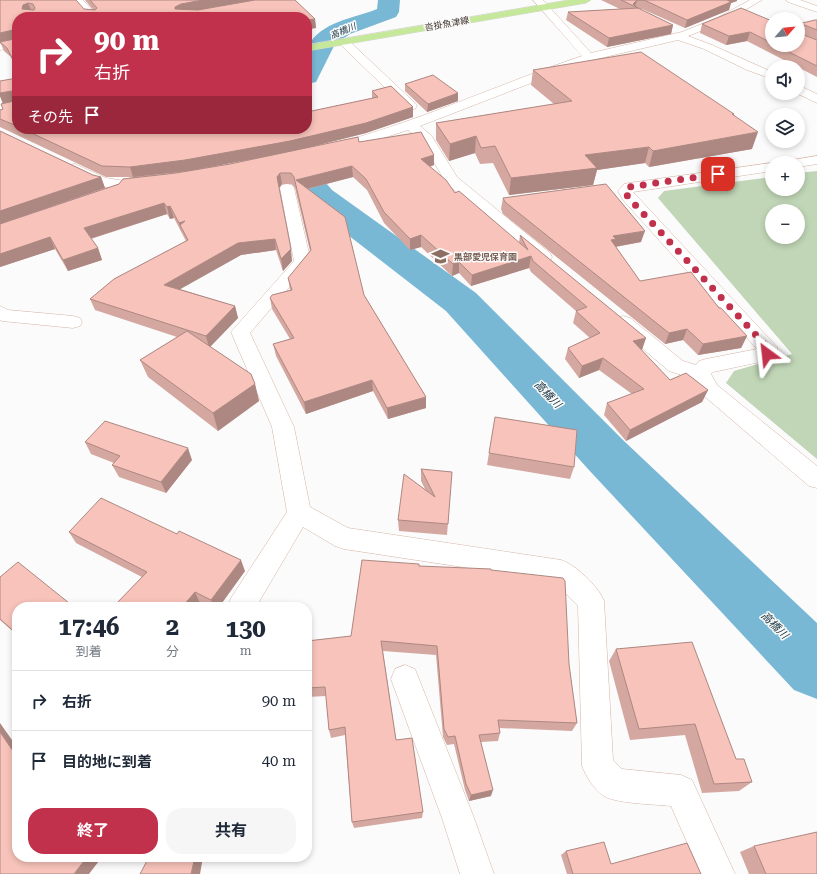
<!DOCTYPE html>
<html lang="ja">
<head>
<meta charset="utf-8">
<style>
  body { margin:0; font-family:"Roboto Serif","Noto Sans JP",serif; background:#f6f6f7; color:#1f2937; height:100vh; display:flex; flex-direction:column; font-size:15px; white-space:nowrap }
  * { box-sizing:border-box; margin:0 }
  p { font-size:13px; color:#747a83 }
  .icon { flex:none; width:22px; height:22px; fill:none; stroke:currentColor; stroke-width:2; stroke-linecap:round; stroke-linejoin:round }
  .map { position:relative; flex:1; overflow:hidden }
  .details { position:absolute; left:12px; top:602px; width:300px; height:260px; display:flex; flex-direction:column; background:#fff; border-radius:16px; box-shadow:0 2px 6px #0003 }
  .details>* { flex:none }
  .banner { position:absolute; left:12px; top:12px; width:300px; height:122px; border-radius:16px; box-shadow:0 2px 6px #0003; background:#c2314b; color:#fff; overflow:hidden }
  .needle { width:26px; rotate:63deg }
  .controls { position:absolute; left:765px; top:12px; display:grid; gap:8px }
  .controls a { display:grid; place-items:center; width:40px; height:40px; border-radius:50%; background:#fff; box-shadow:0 2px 6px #0003; font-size:20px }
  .pin { position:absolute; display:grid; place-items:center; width:34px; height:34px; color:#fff; margin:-17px; border-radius:8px; box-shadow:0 2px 6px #0006 }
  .me { position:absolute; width:44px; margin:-22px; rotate:330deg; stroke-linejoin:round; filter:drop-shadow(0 0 3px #0008) }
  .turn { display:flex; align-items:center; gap:14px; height:84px; padding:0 16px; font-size:18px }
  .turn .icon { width:52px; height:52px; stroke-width:2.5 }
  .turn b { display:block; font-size:28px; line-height:34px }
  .then { display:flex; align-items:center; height:38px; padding:0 16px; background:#0003; gap:8px; font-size:15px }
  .eta { display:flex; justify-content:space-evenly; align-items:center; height:68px; text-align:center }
  .eta b { font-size:24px; font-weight:700; line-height:28px }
  .cta { display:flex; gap:8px; margin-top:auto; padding:8px 16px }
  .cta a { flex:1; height:46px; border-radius:16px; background:#c2314b; color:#fff; font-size:16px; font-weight:700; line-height:46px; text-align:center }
  .cta a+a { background:#f6f6f7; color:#1f2937 }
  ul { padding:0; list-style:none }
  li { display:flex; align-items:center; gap:12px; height:60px; padding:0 16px; border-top:1px solid #e0e1e3 }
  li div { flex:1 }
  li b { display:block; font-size:15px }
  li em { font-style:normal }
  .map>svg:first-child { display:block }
  .green { fill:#c0d6b6; fill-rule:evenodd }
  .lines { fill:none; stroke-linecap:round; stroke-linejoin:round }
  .river { fill:#79b8d5; fill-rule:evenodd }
  .minor-casing { stroke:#d5b3a2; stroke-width:1 }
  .major-casing { stroke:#d9d6d5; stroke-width:1 }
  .minor { fill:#fff; fill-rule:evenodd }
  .major { fill:#c5e89a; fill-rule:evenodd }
  .wall { fill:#d4a8a0; fill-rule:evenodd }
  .shaded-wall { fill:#ad8882 }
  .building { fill:#f7c3ba; stroke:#ad8882; fill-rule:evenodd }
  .route { stroke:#c2314b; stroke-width:7; stroke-dasharray:0 12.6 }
  .labels { text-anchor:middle; stroke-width:3; stroke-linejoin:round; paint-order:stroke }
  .far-street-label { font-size:9px; fill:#3f322b; stroke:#fbfbfb }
  .far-water-label { font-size:9px; font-style:italic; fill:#12303d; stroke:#fbfbfb }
  .far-education-label { font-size:9px; font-weight:bold; fill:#785e54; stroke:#fbfbfb; text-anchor:start }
  .water-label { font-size:11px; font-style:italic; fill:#12303d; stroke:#fbfbfb }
</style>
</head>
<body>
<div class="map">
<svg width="817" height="874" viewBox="0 0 817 874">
  <rect width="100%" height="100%" fill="#fbfbfb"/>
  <path class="green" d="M817 171V459L726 383 734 371 792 354 658 198 664 191 772 177V189H798V173ZM772 211H798V237H772Z"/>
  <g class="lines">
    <path class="river" d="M378 0H400L399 12 396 17 350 34 335 44 316 82 307 84C307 75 304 54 308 47 319 22 355 18 377 9Z
      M263 129H293L307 161 332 190 476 293 624 441 817 623V699L794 690 588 469 446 311 308 204 276 164Z"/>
    <defs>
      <path id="minor" d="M73 0H83L98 17H88Z
        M533 0H543L591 53 682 32 719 17 750 0H762L726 21 688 36 712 45 772 72V79L747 70 704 49 678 40 588 61 420 126 431 135 457 177 550 253 552 257 550 261 544 262 538 261 446 183 421 140 408 130 368 143 331 153 326 152 324 149 326 146C414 124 496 85 582 56Z
        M786 0H800L817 6V12L788 2Z
        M344 39 348 40 415 103 417 106 415 109H407L340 44 339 42 340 40Z
        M17 41V47L0 50V44Z
        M798 85 817 94V103L796 93H798Z
        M817 156V164L798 167V163H791L793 160Z
        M772 163V171L633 192 777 347V354L774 359 713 372 711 374 717 385 817 466V488L809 486 703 395 693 379 669 371 616 326 614 322 616 318 623 316 630 318 683 361 696 365 699 361 706 359 757 349 623 200 618 191 624 184 629 183Z
        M75 164 106 178 125 181 127 184 125 187C106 192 87 180 70 171L68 168 70 165Z
        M287 184 292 185 294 188 311 262 250 333 294 427 310 507 348 528 561 560C576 565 598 586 604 601L613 760 622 769 681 775 692 780 735 874H701L671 806C654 804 618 804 604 796 594 790 586 776 582 766L578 606 554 581 344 549 335 546 303 527 256 607H228L231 598 287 512 272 427 231 332 294 261 280 188 282 185Z
        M0 306 8 310 73 316 80 318 82 322 80 326 73 328 2 321 0 320Z
        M405 665 415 669 474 818 494 874H460L442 818 391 679 395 669Z"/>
      <path id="major" d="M569 0H591L586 3 307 51V45Z"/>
    </defs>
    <use href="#minor" class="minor-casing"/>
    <use href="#major" class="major-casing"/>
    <use href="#minor" class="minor"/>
    <use href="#major" class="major"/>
  </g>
  <path class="wall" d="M0 0 84 9 93 10 85 0H254L315 19 316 28 308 29 309 33 17 17V69L11 57 4 51 0 42Z
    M601 0H737V1L731 3 729 10 685 28 642 9H640L673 25 671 34 607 47 566 20 568 12 620 9Z
    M817 20V40L801 33 817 40V77L747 41 726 45 700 33 702 24 772 21V45H798V24Z
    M533 70 734 114V115L752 149 649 167 645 163 597 170 593 185 509 195 493 163 480 164 475 153 449 161 436 140V123L554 104 531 85Z
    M17 78V129H307V112L372 98V91L391 86 413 107V117L366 133 306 148 358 137 359 142 421 132 434 155V165L430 167 446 180 455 193 459 191 519 243 520 235 646 338 641 350 670 380 686 373 708 390 702 402 626 441 604 415 607 403 632 394 599 370 579 378 565 359 568 348 590 338 573 323 576 311 531 272 529 268 471 286 459 273 452 276 421 247 410 250 384 223 367 190 353 177 308 189 345 217 364 295 426 397V408L388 419 373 391 306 414 276 356 273 344 290 339 272 309 270 298 272 295 290 290 288 278 310 251 295 188 292 184H282L279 188 292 261 283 271 276 250 241 255 180 289 235 306 238 318 210 347 251 374 255 384 259 401 218 431 148 377 140 360 177 337 95 310 90 299 114 279 186 241 174 218 170 219 167 214 91 239 98 248 102 260 68 271 55 249 0 267V131L93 175 101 177 105 188 33 213 119 184 123 179 133 177H106L0 127V110L3 109 1 104 3 103 0 96V81ZM267 157 230 164 192 171 235 162ZM186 171 176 173 133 177 184 172Z
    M405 84 458 101 427 112 405 91Z
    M503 198 641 242 616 247 640 281 719 308 747 336 741 348 698 355 683 340 665 344 503 214 501 209Z
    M85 442 192 460 166 493 119 477 112 465 114 463 91 454Z
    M489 453 574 467 570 479 487 465Z
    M421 469 452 472 447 535 399 531 398 520 425 489 421 481Z
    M69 532 245 571 219 607H209L200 603 196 607H113L142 577 76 543Z
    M419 566 491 570 569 664 577 723 572 731 499 728 500 733 498 741 481 742 491 796 469 801 465 790 454 744 447 745 443 737 436 655 383 651 396 740 423 812 422 818 354 828 352 822 345 735 331 738 329 730 326 696 307 697V641L351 636Z
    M0 577 17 607V635L0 620Z
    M616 649 736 759 752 782 739 791 702 793 685 735 630 740 609 661Z
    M754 846 817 874H749L740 852Z
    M566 851 611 864 701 874H567L561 855Z"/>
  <path class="shaded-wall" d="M203 0H254L183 13 175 9V7L181 4Z
    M637 0 635 7 633 4Z
    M722 0H737V1L731 3 729 10 685 28 687 20Z
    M28 3 32 12 22 9 23 5Z
    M315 19 316 28 308 29 309 33 307 34V20Z
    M673 25 671 34 607 47 609 38Z
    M13 30 17 40 0 42V33Z
    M750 32 747 41 726 45 729 36Z
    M12 91 17 101 3 104 0 96V93Z
    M458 93V101L427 112 428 104Z
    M413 107V117L366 133 291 152 188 171 133 177 130 167Z
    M758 132 752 149 649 167 653 151Z
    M476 136 475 153 449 161 450 144Z
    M649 147 645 163 597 170 593 185 509 195 511 178 585 155Z
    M434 155V165L421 169V159Z
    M352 166 353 177 298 191 296 180Z
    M280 173 282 184 279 188 277 177Z
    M101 177 105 188 0 224V211Z
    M164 203 167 214 89 239 84 228Z
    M170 206 174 218 170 219 167 207Z
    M185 221 180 225 182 234 179 223Z
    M645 231 641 242 613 247 611 240 613 236Z
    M421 235V247L410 250V239Z
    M50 237 55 249 0 267V254Z
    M275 239 276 250 241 255 168 296 164 285 238 243Z
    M98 248 102 260 68 271 63 260Z
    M291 249 292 261 283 271 281 259Z
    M531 256 529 268 471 286 472 275Z
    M459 262V273L452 276 453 264Z
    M235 306 238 318 209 348 206 336Z
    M687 329 683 340 665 344 669 333Z
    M747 336 741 348 698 355 703 344Z
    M646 338 642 350 629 353 633 341Z
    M603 358 599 370 579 378 582 366Z
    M372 380 373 391 306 414 304 402Z
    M255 384 259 401 218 431 213 413Z
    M708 390 702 402 626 441 630 430Z
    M426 397V408L388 419 387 408Z
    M188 448 192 460 166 493 161 482Z
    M241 560 245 571 219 607H214L211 600Z
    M195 592 200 603 196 607H182Z
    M0 723 17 747V757L0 732Z
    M493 790 491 796 469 801 471 795Z
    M87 857H102L89 874H74Z
    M195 857H203L200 874H191Z"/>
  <path class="building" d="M0 0H76L84 9 95 10 97 8 90 0H203L181 4 175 7V9L198 10 255 0H295L315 19 307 20V17H17V68L7 48 0 42 14 39 15 32 13 30 0 33ZM28 3 33 4 35 8 34 10 22 9 23 5Z
    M621 0H727L731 2 687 20 644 0H637L633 4 636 7 673 25 609 38 568 12 638 8Z
    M741 8 772 21V43L750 32 729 36 702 24Z
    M815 20H817V30L802 24 800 26 801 34 817 40V66L775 45H798V24Z
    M641 52 734 114H732L758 132 653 151 649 147 585 155 597 168 511 178 495 146 481 148 476 136 450 144 436 123 572 101 533 70Z
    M433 75 458 93 428 104 405 84Z
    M17 78V126L0 119V110L3 109 1 104 14 101V92L12 91 0 93V81Z
    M391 86 413 107 366 123 290 141 185 160 130 167 102 166 23 129H307V112L378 97 372 91Z
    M0 131 93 175 101 177 0 211Z
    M421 132 434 155 421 159 446 180 455 193 459 191 528 250 520 235 646 338 633 341 670 380 686 373 708 390 630 430 607 403 644 389 603 358 582 366 568 348 600 333 576 311 587 307 533 261 531 256 472 275 459 262 453 264 421 235 410 239 384 212 366 179 352 166 296 180 345 217 364 295 426 397 387 408 372 380 304 402 273 344 294 338 270 298 272 295 292 290 288 278 311 250 294 177 291 173H280L277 177 291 249 281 259 275 239 238 243 164 285 235 306 206 336 90 299 114 279 188 240 180 225 185 221 179 223 170 206 167 207 164 203 84 228 98 248 63 260 50 237 0 254V224L119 184 123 179 176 173 230 164 358 137 359 142Z
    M606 184 645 231 613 236 616 239 611 240 640 281 691 272 719 308H721L747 336 703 344 687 329 669 333 505 202 503 198Z
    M187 331 251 374 255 384 213 413 140 360Z
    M495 417 577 430 574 467 489 453Z
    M105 421 188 448 161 482 112 465 120 456 85 442Z
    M421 469 452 472 448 524 398 520 404 474 435 497Z
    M101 498 177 534 179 531 241 560 211 600 195 592 182 607H113L147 572 69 532Z
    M362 560 419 564V566L491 569V570L563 578 565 581 569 664 577 723 498 720 500 733 479 735 493 790 471 795 466 784 455 736 448 737 444 729 437 646 381 641 396 740 412 738 423 812 352 822 345 727 329 730 325 687 307 688V641L351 636Z
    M18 562 74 607H17V634L0 619V577Z
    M692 642 736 759H744L752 782 714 784 695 724 639 729 616 649Z
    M0 732 17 757V857H87L74 874H0Z
    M817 832V874H766L754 846Z
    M604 842 611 864 687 843 701 874H573L566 851Z
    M149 857H195L191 874H140Z"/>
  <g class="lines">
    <path class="route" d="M718 174 629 187 625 191 628 197 767 347V354"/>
  </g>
  <defs>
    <symbol id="school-bare" viewBox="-9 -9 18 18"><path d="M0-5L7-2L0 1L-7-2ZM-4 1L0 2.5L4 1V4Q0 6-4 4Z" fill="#8d6e63" stroke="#fbfbfb" stroke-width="2.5" paint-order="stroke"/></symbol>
  </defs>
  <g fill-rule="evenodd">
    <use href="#school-bare" x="428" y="244" width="25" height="25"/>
  </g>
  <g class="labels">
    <g class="far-street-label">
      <text transform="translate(447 24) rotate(-10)" y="3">沓掛魚津線</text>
    </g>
    <g class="far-water-label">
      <text transform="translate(343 31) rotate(-23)" y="3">高橋川</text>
    </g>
    <g class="far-education-label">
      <text x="454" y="260">黒部愛児保育園</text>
    </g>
    <g class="water-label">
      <text transform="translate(548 394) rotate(46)" y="4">高橋川</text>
      <text transform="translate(775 625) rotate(45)" y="4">高橋川</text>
    </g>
  </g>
</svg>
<div class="controls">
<a><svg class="needle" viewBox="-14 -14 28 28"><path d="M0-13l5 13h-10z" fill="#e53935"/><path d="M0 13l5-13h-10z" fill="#747a83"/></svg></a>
<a><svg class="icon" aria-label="sound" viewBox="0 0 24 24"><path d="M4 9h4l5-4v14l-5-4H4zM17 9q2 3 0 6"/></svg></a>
<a><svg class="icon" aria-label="layers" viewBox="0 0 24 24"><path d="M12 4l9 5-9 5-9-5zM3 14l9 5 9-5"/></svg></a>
<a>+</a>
<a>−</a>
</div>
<div class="pin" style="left:718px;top:174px;background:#d93025"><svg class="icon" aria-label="arrive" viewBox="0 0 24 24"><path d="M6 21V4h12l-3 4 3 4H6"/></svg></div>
<svg class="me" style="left:767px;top:354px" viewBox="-20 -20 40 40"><path d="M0-17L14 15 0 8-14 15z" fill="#c2314b" stroke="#fff" stroke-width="4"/></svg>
<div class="banner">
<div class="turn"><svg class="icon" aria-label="right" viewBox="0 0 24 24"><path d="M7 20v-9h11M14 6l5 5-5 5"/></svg><div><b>90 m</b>右折</div></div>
<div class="then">その先<svg class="icon" aria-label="arrive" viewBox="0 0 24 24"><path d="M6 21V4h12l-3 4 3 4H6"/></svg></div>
</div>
<section class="details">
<div class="eta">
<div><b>17:46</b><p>到着</p></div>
<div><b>2</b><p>分</p></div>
<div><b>130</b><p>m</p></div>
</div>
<ul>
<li><svg class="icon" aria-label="right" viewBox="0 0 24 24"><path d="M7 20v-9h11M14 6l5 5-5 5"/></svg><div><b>右折</b></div><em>90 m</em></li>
<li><svg class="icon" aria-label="arrive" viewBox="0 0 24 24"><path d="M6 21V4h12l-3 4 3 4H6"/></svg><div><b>目的地に到着</b></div><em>40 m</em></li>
</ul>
<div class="cta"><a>終了</a><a>共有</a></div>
</section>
</div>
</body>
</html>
